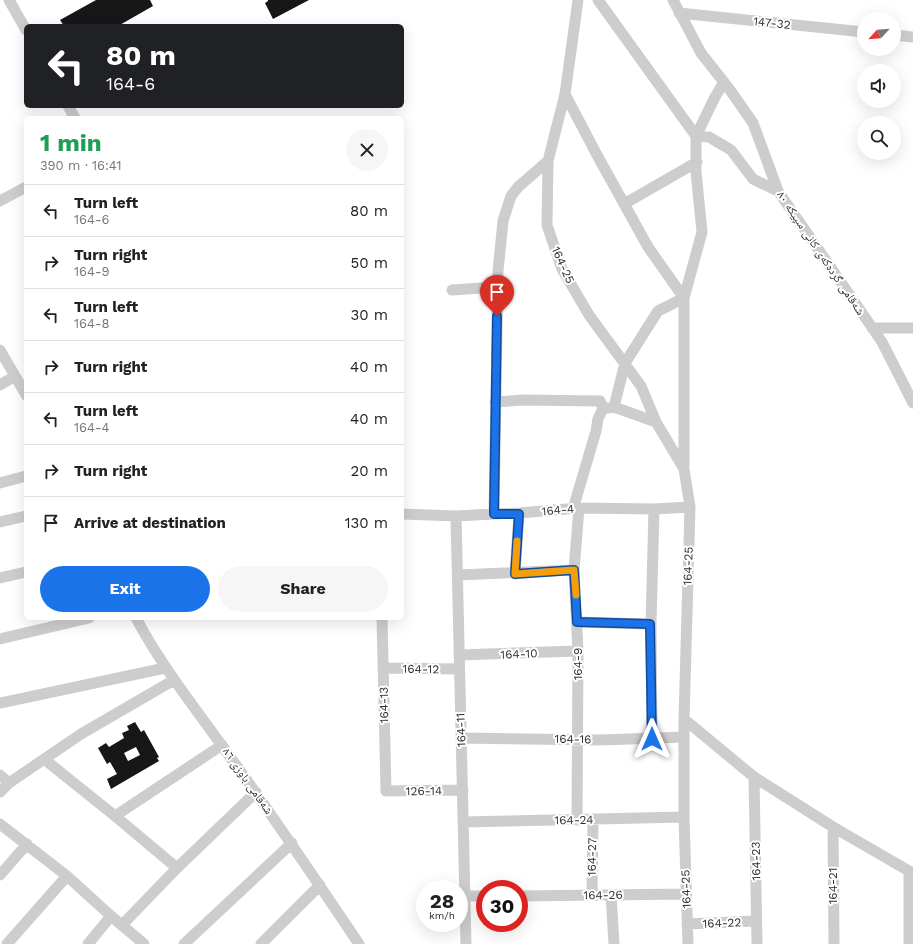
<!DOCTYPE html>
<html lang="en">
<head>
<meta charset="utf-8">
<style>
  body { margin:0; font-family:"Work Sans","Noto Naskh Arabic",sans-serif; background:#f6f6f6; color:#222; height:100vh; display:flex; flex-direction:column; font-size:15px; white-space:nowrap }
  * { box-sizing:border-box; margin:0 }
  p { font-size:13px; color:#767676 }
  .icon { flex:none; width:22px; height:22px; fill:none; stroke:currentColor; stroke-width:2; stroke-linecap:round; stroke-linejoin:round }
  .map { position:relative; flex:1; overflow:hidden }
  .side { position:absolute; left:24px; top:116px; width:380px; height:504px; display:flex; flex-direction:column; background:#fff; border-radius:6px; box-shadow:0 4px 16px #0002 }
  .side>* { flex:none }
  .banner { position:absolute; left:24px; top:24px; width:380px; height:84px; border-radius:6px; box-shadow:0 4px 16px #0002; background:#202124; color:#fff; overflow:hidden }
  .needle { width:26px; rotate:244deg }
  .buttons { position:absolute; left:857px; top:12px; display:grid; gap:8px }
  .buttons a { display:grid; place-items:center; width:44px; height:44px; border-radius:50%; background:#fff; box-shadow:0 4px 16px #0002; font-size:20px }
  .speed { position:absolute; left:416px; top:880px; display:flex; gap:8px; font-size:20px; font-weight:700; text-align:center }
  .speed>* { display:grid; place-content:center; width:52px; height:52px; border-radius:50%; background:#fff; box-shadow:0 4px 16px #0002; line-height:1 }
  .speed small { font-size:10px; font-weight:400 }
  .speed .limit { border:6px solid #d22; background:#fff; color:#111 }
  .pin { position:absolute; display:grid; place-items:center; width:34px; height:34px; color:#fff; margin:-41px -17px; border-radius:50% 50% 50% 0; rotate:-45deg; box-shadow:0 0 4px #0007 }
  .pin .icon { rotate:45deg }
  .me { position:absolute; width:44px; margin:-22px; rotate:0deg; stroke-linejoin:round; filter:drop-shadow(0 0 3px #0008) }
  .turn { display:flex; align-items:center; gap:14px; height:84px; padding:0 16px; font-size:18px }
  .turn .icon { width:52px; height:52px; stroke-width:2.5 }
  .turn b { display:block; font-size:28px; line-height:34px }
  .round { display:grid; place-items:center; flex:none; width:42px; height:42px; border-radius:21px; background:#f6f6f6 }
  .head { display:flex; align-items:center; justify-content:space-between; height:68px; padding:0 16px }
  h1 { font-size:24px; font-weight:700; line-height:30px; color:#1e9e55 }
  .action { display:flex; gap:8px; margin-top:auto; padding:8px 16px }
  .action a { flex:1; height:46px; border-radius:24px; background:#1a73e8; color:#fff; font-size:16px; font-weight:700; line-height:46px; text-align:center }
  .action a+a { background:#f6f6f6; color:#222 }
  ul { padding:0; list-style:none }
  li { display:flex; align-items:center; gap:12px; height:52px; padding:0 16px; border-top:1px solid #e0e0e0 }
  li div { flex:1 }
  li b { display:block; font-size:15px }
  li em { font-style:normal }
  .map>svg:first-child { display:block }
  .building { fill:#171717; fill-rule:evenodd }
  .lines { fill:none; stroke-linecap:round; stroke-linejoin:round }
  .minor { stroke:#cdcdcd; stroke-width:11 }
  .route-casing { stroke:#114b97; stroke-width:10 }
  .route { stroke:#1a73e8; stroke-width:7 }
  .slow { stroke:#f59e0b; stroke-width:7 }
  .labels { text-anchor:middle; stroke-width:4; stroke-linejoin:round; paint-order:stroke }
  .street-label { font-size:12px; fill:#303030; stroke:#fff }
</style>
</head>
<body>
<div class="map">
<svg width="913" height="944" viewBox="0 0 913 944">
  <rect width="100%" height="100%" fill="#fff"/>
  <path class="building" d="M96 0H150L153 6 118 26H64L60 20Z
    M268 0H309L273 19 265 3 268 1Z
    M135 722 141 732 144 730 159 757 157 758 159 761 111 789 107 779 117 774 110 762 107 764 98 748 106 743 109 747 124 738 122 733 129 730 127 726ZM136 747 140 755 128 761 124 753Z"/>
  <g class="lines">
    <path class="minor" d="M9 0 26 30
      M578 0 565 94 548 161 547 225 562 269 589 315 641 386 656 422 684 469 690 507 684 719V817L688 944
      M598 0 696 136 709 137 731 150 753 179 778 191
      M673 0 701 53 730 90 753 123 778 191 882 342 913 403
      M679 13 864 32
      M894 35 913 37
      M565 94 597 155 648 247 684 298 658 311 625 363 614 407
      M68 106 75 118
      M0 201 26 187
      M624 204 697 162
      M452 290 497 287
      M872 328H913
      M0 350 26 395
      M0 385 15 376
      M495 402 523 400 600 401 603 408 598 419 596 431 573 509
      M608 408 614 407 656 422
      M684 466V298L702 232 696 172V136L715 97 724 82
      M0 483 26 476
      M402 514 456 516 494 514 519 513 579 508 654 509 690 507
      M494 514 498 271 503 221 511 196 518 187 548 161
      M456 516 466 944
      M0 522 26 516
      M515 574 519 513
      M458 575 574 570
      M0 578 26 572
      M136 618C162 667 196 709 228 754 273 816 316 880 359 944
      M382 618 386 791 463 790
      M577 622 651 624
      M0 639 89 618
      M459 655 578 651
      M383 668 459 669
      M0 703 165 668
      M684 719 754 777 833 827 909 871 913 876
      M461 738 601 740 684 737
      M652 739 651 624 654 509
      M44 759 115 816 177 868
      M0 775 9 783
      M754 777 757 944
      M0 792 9 783 81 734 174 680
      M115 816 222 745
      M577 820 578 651 574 570 579 508
      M463 822 684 817
      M0 824 67 876 111 916 144 944
      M833 827 834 944
      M909 871V944
      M0 875 27 844
      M592 895 593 819
      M611 895 614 944
      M465 896H485
      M519 896 686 894
      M687 924 756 921
      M122 925 177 868 256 792
      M7 944 67 876
      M88 944 111 916
      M184 944 292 843
      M261 944 320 885"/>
  </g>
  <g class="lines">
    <defs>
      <path id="route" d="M497 316 494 514H519L515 574 574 570 577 622 650 624 652 739"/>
    </defs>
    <use href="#route" class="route-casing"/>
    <use href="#route" class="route"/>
    <path class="slow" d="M517 541 515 574 574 570 576 595"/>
  </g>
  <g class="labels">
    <g class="street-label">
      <text transform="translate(772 23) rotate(6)" y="4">147-32</text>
      <text transform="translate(821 253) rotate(56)" y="4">شەقامی گردەکەی کانی سپیکە ٨٠</text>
      <text transform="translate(563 265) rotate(66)" y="4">164-25</text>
      <text transform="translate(558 510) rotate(-5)" y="4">164-4</text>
      <text transform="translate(688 566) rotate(-88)" y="4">164-25</text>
      <text transform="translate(519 654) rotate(-2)" y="4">164-10</text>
      <text transform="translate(578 664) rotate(-90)" y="4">164-9</text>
      <text transform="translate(421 669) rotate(1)" y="4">164-12</text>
      <text transform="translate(384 705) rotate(-91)" y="4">164-13</text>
      <text transform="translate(461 730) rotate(-92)" y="4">164-11</text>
      <text transform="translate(573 739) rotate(1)" y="4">164-16</text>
      <text transform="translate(248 781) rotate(55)" y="4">شەقامی باوزی ٨٦</text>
      <text transform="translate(424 791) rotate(-1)" y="4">126-14</text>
      <text transform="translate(574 820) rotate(-1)" y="4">164-24</text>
      <text transform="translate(592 857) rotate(-89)" y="4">164-27</text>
      <text transform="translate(756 861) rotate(-91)" y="4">164-23</text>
      <text transform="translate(833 886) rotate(-90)" y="4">164-21</text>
      <text transform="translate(686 889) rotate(-92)" y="4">164-25</text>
      <text transform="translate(603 895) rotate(-1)" y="4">164-26</text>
      <text transform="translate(722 923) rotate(-2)" y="4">164-22</text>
    </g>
  </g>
</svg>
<div class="buttons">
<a><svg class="needle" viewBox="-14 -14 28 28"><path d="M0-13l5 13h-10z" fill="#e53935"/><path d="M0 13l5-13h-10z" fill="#767676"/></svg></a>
<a><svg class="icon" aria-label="sound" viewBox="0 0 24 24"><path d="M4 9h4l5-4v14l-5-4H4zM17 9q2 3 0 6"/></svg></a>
<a><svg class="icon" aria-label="search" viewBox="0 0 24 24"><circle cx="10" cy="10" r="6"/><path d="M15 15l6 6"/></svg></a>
</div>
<div class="speed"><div>28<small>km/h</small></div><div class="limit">30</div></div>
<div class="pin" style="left:497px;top:316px;background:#d93025"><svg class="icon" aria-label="arrive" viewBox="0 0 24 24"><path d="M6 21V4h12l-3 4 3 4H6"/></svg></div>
<svg class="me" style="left:652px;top:739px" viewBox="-20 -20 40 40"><path d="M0-17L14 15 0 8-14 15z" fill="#1a73e8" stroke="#fff" stroke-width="4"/></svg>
<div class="banner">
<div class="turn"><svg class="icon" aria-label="left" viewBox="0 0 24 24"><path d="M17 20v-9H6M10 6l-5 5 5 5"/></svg><div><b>80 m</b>164-6</div></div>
</div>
<section class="side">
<div class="head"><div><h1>1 min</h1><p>390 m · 16:41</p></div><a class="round"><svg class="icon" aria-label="close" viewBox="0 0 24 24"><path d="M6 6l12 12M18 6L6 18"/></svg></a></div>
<ul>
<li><svg class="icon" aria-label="left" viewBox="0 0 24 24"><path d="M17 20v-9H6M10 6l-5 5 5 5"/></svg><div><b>Turn left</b><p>164-6</p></div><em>80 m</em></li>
<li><svg class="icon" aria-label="right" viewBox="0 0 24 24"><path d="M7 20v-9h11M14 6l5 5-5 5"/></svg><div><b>Turn right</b><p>164-9</p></div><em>50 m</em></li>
<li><svg class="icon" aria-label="left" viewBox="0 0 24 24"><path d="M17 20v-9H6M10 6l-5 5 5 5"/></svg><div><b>Turn left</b><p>164-8</p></div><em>30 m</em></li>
<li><svg class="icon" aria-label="right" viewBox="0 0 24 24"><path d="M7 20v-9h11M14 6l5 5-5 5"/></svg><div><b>Turn right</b></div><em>40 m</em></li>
<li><svg class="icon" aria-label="left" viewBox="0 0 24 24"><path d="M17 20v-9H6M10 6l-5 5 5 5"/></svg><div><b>Turn left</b><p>164-4</p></div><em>40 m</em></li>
<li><svg class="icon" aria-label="right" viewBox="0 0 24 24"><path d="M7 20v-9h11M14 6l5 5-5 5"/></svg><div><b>Turn right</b></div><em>20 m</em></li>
<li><svg class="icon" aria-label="arrive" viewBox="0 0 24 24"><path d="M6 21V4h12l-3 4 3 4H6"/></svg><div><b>Arrive at destination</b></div><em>130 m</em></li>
</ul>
<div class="action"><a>Exit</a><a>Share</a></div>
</section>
</div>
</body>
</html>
